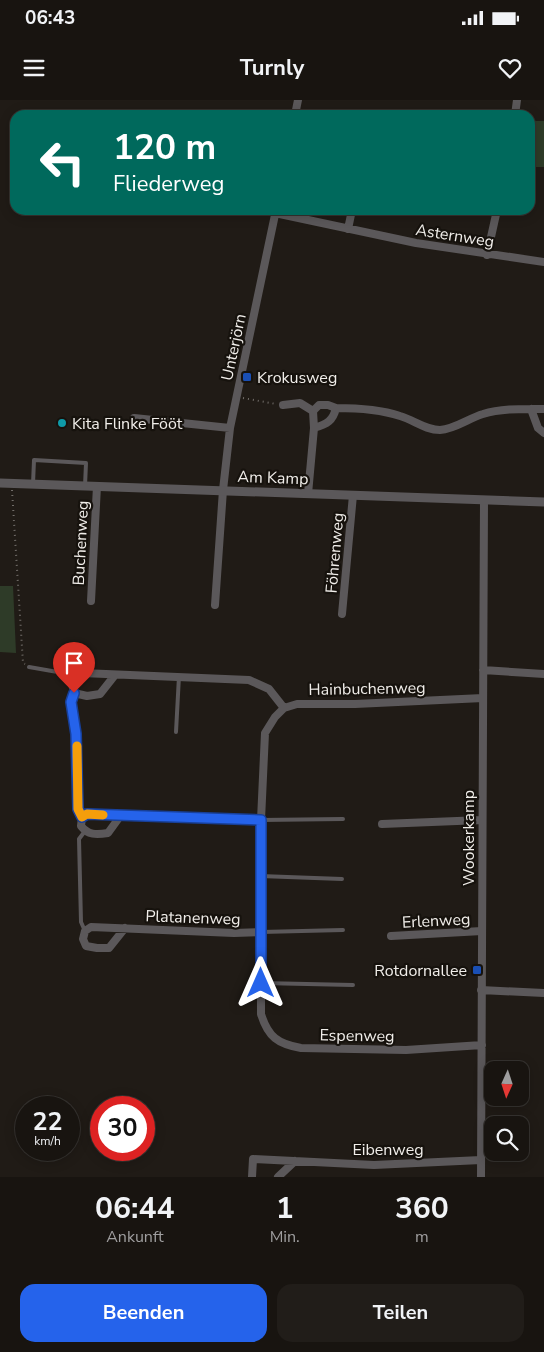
<!DOCTYPE html>
<html lang="de">
<head>
<meta charset="utf-8">
<style>
  body { margin:0; font-family:"Nunito Sans",sans-serif; background:#211d19; color:#f1f3f6; height:100vh; display:flex; flex-direction:column; font-size:19px; white-space:nowrap }
  * { box-sizing:border-box; margin:0 }
  p { font-size:16px; color:#9f9e9f }
  .icon { flex:none; width:28px; height:28px; fill:none; stroke:currentColor; stroke-width:2; stroke-linecap:round; stroke-linejoin:round }
  .map { position:relative; height:1077px; overflow:hidden }
  .panel { display:flex; flex-direction:column; background:#181410; flex:1 }
  .panel>* { flex:none }
  .top-card { position:absolute; left:10px; top:10px; width:525px; height:105px; border-radius:15px; box-shadow:0 2px 12px #0003,0 0 0 1px #363330; background:#00695c; color:#fff; overflow:hidden }
  .needle { width:32px; rotate:183deg }
  .fabs { position:absolute; left:484px; top:961px; display:grid; gap:10px }
  .fabs a { display:grid; place-items:center; width:45px; height:45px; border-radius:10px; background:#181410; box-shadow:0 2px 12px #0003,0 0 0 1px #363330; font-size:25px }
  .speed { position:absolute; left:15px; top:996px; display:flex; gap:10px; font-size:25px; font-weight:700; text-align:center }
  .speed>* { display:grid; place-content:center; width:65px; height:65px; border-radius:50%; background:#181410; box-shadow:0 2px 12px #0003,0 0 0 1px #363330; line-height:1 }
  .speed small { font-size:12px; font-weight:400 }
  .speed .limit { border:8px solid #d22; background:#fff; color:#111 }
  .pin { position:absolute; display:grid; place-items:center; width:42px; height:42px; color:#fff; margin:-51px -21px; border-radius:50% 50% 50% 0; rotate:-45deg; box-shadow:0 0 5px #0007 }
  .pin .icon { rotate:45deg }
  .me { position:absolute; width:55px; margin:-28px; rotate:0deg; stroke-linejoin:round; filter:drop-shadow(0 0 4px #0008) }
  .turn { display:flex; align-items:center; gap:18px; height:105px; padding:0 20px; font-size:22px }
  .turn .icon { width:65px; height:65px; stroke-width:2.5 }
  .turn b { display:block; font-size:35px; line-height:42px }
  .eta { display:flex; justify-content:space-evenly; align-items:center; height:85px; text-align:center }
  .eta b { font-size:30px; font-weight:700; line-height:35px }
  .button { display:flex; gap:10px; margin-top:auto; padding:10px 20px }
  .button a { flex:1; height:58px; border-radius:15px; background:#2563eb; color:#fff; font-size:20px; font-weight:700; line-height:58px; text-align:center }
  .button a+a { background:#211d19; color:#f1f3f6 }
  .status { display:flex; justify-content:space-between; align-items:center; height:35px; padding:0 25px; background:#181410; direction:ltr }
  .status svg { height:14px; fill:currentColor }
  header { display:flex; justify-content:space-between; align-items:center; height:65px; padding:0 20px; background:#181410; font-size:22px; font-weight:700 }
  .map>svg:first-child { display:block }
  .green { fill:#2e3b28 }
  .lines { fill:none; stroke-linecap:round; stroke-linejoin:round }
  .path { stroke:#726e6a; stroke-width:2; stroke-dasharray:1 4; stroke-linecap:butt }
  .service { stroke:#5b585a; stroke-width:4 }
  .minor { stroke:#5b585a; stroke-width:8 }
  .tertiary { stroke:#5b585a; stroke-width:9 }
  .route-casing { stroke:#184099; stroke-width:12 }
  .route { stroke:#2563eb; stroke-width:9 }
  .slow { stroke:#f59e0b; stroke-width:9 }
  .transit-dot { fill:#1a4fb4; stroke:#16120d; stroke-width:2 }
  .culture-dot { fill:#0f9aa8; stroke:#16120d; stroke-width:2 }
  .labels { text-anchor:middle; stroke-width:4.5; stroke-linejoin:round; paint-order:stroke }
  .street-label { font-size:16px; fill:#f1eeea; stroke:#16120d }
  .poi-label { font-size:16px; fill:#f1eeea; stroke:#16120d; text-anchor:start }
</style>
</head>
<body>
<div class="status"><b>06:43</b><svg viewBox="0 0 49 12"><path d="M0 12V9h3v3zM5 12V6h3v6zM10 12V3h3v9zM15 12V0h3v12zM26 1h20v11H26zM47 4h2v5h-2z"/></svg></div>
<header><svg class="icon" aria-label="menu" viewBox="0 0 24 24"><path d="M4 6h16M4 12h16M4 18h16"/></svg>Turnly<svg class="icon" aria-label="heart" viewBox="0 0 24 24"><path d="M12 20l-8-8c-3-5 5-10 8-4 3-6 11-1 8 4z"/></svg></header>
<div class="map">
<svg width="544" height="1077" viewBox="0 0 544 1077">
  <rect width="100%" height="100%" fill="#201b16"/>
  <path class="green" d="M530 21H544V67H530Z
    M0 486H13L16 553 0 552Z"/>
  <g class="lines">
    <path class="path" d="M243 298 276 304
      M12 390 23 563 25 564"/>
    <path class="service" d="M33 384 34 360 86 363 85 386
      M29 567 69 574 76 578
      M74 593 71 602 76 634 78 709 82 717
      M176 632 179 576
      M261 720 343 719
      M260 776 342 779
      M85 831 81 822 79 739 85 731
      M261 832 343 830
      M261 883 353 885"/>
    <path class="minor" d="M295 15 298 0
      M515 15 517 0
      M275 113 416 143 544 162
      M348 129 352 110
      M487 155 497 110
      M283 305 300 303 313 311
      M531 309 538 328 544 333
      M134 318 230 328
      M314 328 313 311 319 305H328L336 308
      M308 394 314 328C327 324 333 321 336 308 358 308 379 309 400 316 414 320 425 330 440 330 455 329 469 318 483 314 502 308 524 309 544 309
      M91 501 97 386
      M215 505 223 390 230 328 276 110
      M342 514 353 395
      M483 570 544 574
      M115 575 100 594 87 596 74 593 72 584 82 573 249 580 269 589 284 608
      M121 715 108 733C96 735 88 735 81 726L82 717 87 714 261 720
      M382 724 482 720
      M125 828 109 848H97L86 846 83 839 85 831 91 827 234 833 261 832
      M391 836 482 831
      M481 890 544 893
      M482 945 406 950 301 948C278 944 268 937 261 914V720L265 633 275 617 284 608 297 604H355L483 598
      M252 1077 253 1059 374 1065 481 1060
      M278 1077 295 1061
      M481 1077 484 400"/>
    <path class="tertiary" d="M0 383 544 402"/>
  </g>
  <g class="lines">
    <defs>
      <path id="route" d="M74 593 71 602 76 634 78 709 82 717 87 714 261 720V883"/>
    </defs>
    <use href="#route" class="route-casing"/>
    <use href="#route" class="route"/>
    <path class="slow" d="M77 646 78 709 82 717 87 714 103 715"/>
  </g>
  <g class="transit-dot">
    <rect x="242" y="272" width="10" height="10" rx="2.5"/>
    <rect x="472" y="865" width="10" height="10" rx="2.5"/>
  </g>
  <circle class="culture-dot" cx="62" cy="323" r="5"/>
  <g class="labels">
    <g class="street-label">
      <text transform="translate(455 135) rotate(9)" y="6">Asternweg</text>
      <text transform="translate(233 247) rotate(-78)" y="6">Unterjörn</text>
      <text transform="translate(273 377) rotate(2)" y="6">Am Kamp</text>
      <text transform="translate(80 443) rotate(-87)" y="6">Buchenweg</text>
      <text transform="translate(334 453) rotate(-85)" y="6">Föhrenweg</text>
      <text transform="translate(367 588) rotate(-1)" y="6">Hainbuchenweg</text>
      <text transform="translate(468 738) rotate(-90)" y="6">Wookerkamp</text>
      <text transform="translate(193 817) rotate(2)" y="6">Platanenweg</text>
      <text transform="translate(436 820) rotate(-3)" y="6">Erlenweg</text>
      <text transform="translate(357 935) rotate(1)" y="6">Espenweg</text>
      <text x="388" y="1055">Eibenweg</text>
    </g>
    <g class="poi-label">
      <text x="257" y="283">Krokusweg</text>
      <text x="72" y="329">Kita Flinke Fööt</text>
      <text x="467" y="876" text-anchor="end">Rotdornallee</text>
    </g>
  </g>
</svg>
<div class="fabs">
<a><svg class="needle" viewBox="-14 -14 28 28"><path d="M0-13l5 13h-10z" fill="#e53935"/><path d="M0 13l5-13h-10z" fill="#9f9e9f"/></svg></a>
<a><svg class="icon" aria-label="search" viewBox="0 0 24 24"><circle cx="10" cy="10" r="6"/><path d="M15 15l6 6"/></svg></a>
</div>
<div class="speed"><div>22<small>km/h</small></div><div class="limit">30</div></div>
<div class="pin" style="left:74px;top:593px;background:#d93025"><svg class="icon" aria-label="arrive" viewBox="0 0 24 24"><path d="M6 21V4h12l-3 4 3 4H6"/></svg></div>
<svg class="me" style="left:261px;top:883px" viewBox="-20 -20 40 40"><path d="M0-17L14 15 0 8-14 15z" fill="#2563eb" stroke="#fff" stroke-width="4"/></svg>
<div class="top-card">
<div class="turn"><svg class="icon" aria-label="left" viewBox="0 0 24 24"><path d="M17 20v-9H6M10 6l-5 5 5 5"/></svg><div><b>120 m</b>Fliederweg</div></div>
</div>
</div>
<section class="panel">
<div class="eta">
<div><b>06:44</b><p>Ankunft</p></div>
<div><b>1</b><p>Min.</p></div>
<div><b>360</b><p>m</p></div>
</div>
<div class="button"><a>Beenden</a><a>Teilen</a></div>
</section>
</body>
</html>
